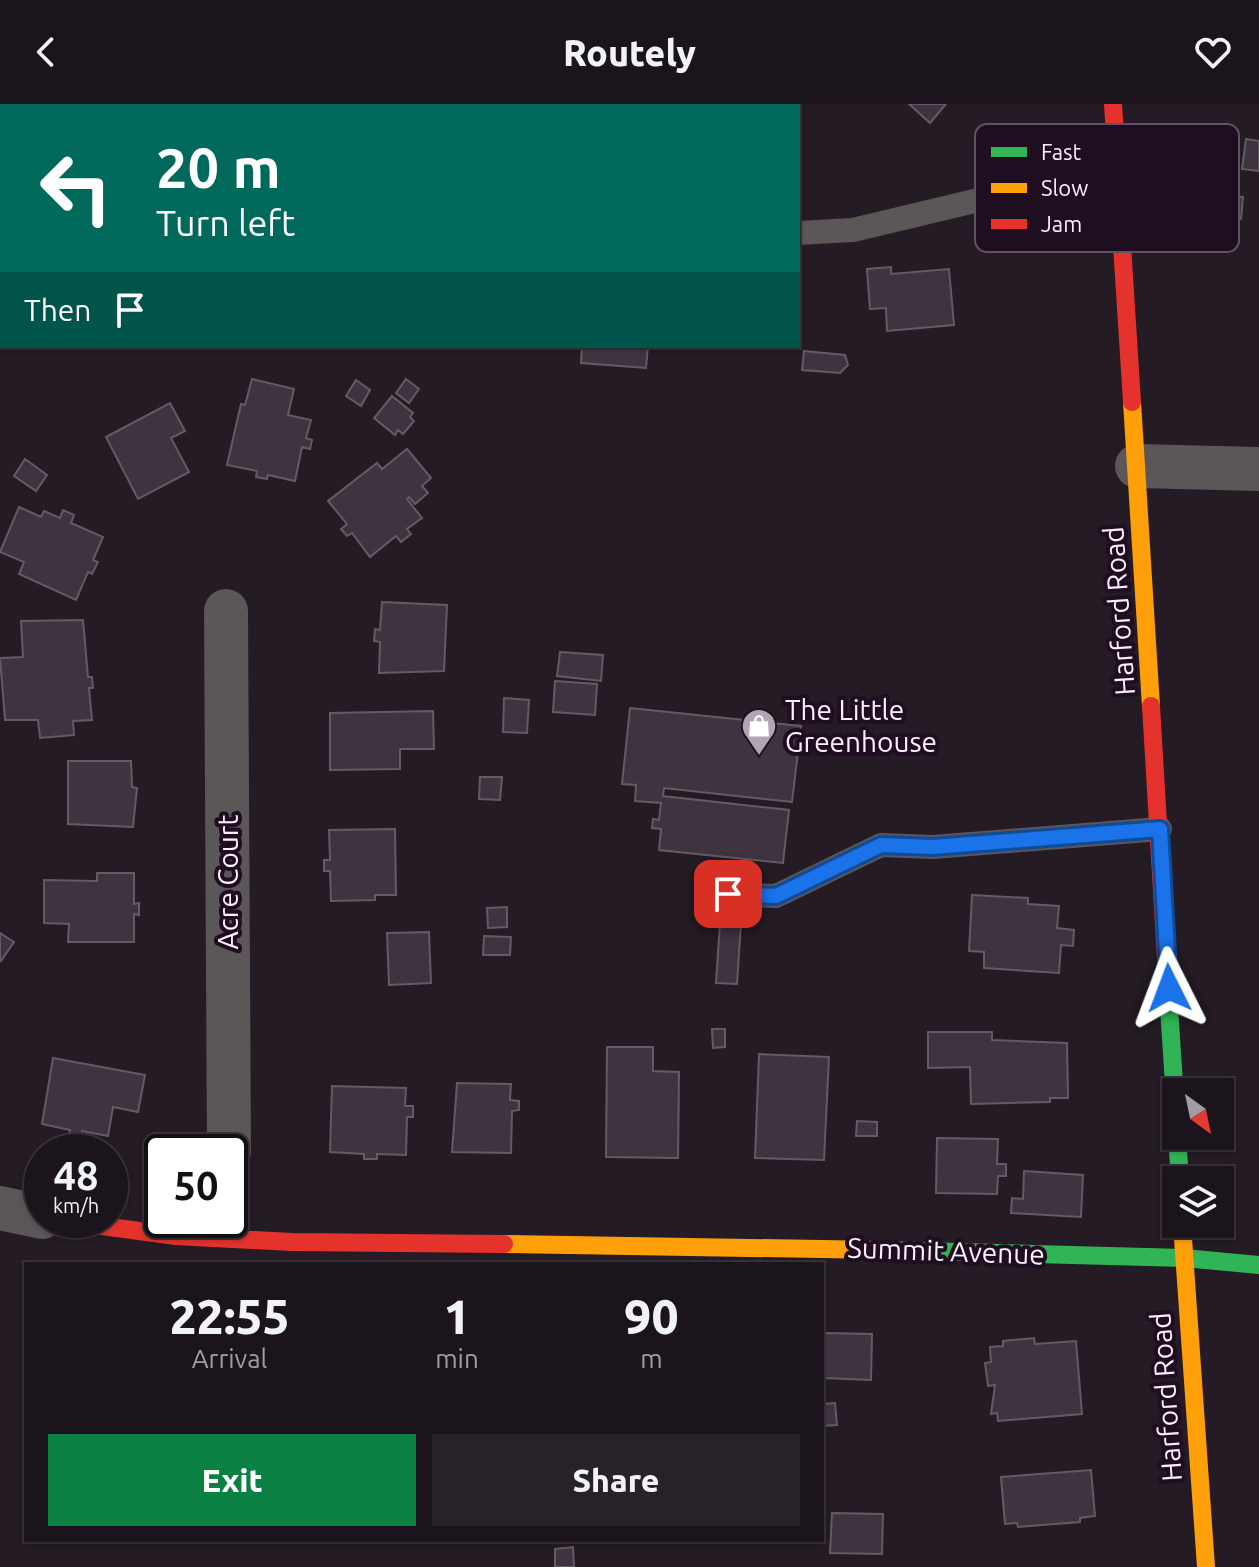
<!DOCTYPE html>
<html lang="en">
<head>
<meta charset="utf-8">
<style>
  body { margin:0; font-family:Ubuntu,sans-serif; background:#282129; color:#f1f3f6; height:100vh; display:flex; flex-direction:column; font-size:30px; white-space:nowrap }
  * { box-sizing:border-box; margin:0 }
  p { font-size:26px; color:#a09ea3 }
  .icon { flex:none; width:44px; height:44px; fill:none; stroke:currentColor; stroke-width:2; stroke-linecap:round; stroke-linejoin:round }
  .map { position:relative; flex:1; overflow:hidden }
  .drawer { position:absolute; left:24px; top:1158px; width:800px; height:280px; display:flex; flex-direction:column; background:#1b141c; border-radius:0px; box-shadow:0 2px 6px #0004,0 0 0 2px #39333b }
  .drawer>* { flex:none }
  .top-card { position:absolute; left:0px; top:0px; width:800px; height:244px; box-shadow:0 2px 6px #0004,0 0 0 2px #39333b; background:#00695c; color:#fff; overflow:hidden }
  .needle { width:52px; rotate:147deg }
  .controls { position:absolute; left:1162px; top:974px; display:grid; gap:16px }
  .controls a { display:grid; place-items:center; width:72px; height:72px; border-radius:0px; background:#1b141c; box-shadow:0 2px 6px #0004,0 0 0 2px #39333b; font-size:40px }
  .speed { position:absolute; left:24px; top:1030px; display:flex; gap:16px; font-size:40px; font-weight:700; text-align:center }
  .speed>* { display:grid; place-content:center; width:104px; height:104px; border-radius:50%; background:#1b141c; box-shadow:0 2px 6px #0004,0 0 0 2px #39333b; line-height:1 }
  .speed small { font-size:20px; font-weight:400 }
  .speed .limit { border:4px solid #111; border-radius:12px; background:#fff; color:#111 }
  .pin { position:absolute; display:grid; place-items:center; width:68px; height:68px; color:#fff; margin:-34px; border-radius:16px; box-shadow:0 4px 12px #0006 }
  .me { position:absolute; width:88px; margin:-44px; rotate:357deg; stroke-linejoin:round; filter:drop-shadow(0 0 6px #0008) }
  .turn { display:flex; align-items:center; gap:28px; height:168px; padding:0 24px; font-size:36px }
  .turn .icon { width:104px; height:104px; stroke-width:2.5 }
  .turn b { display:block; font-size:56px; line-height:68px }
  .then { display:flex; align-items:center; height:76px; padding:0 24px; background:#0003; gap:16px; font-size:30px }
  .eta { display:flex; justify-content:space-evenly; align-items:center; height:136px; text-align:center }
  .eta b { font-size:48px; font-weight:800; line-height:56px }
  .button { display:flex; gap:16px; margin-top:auto; padding:16px 24px }
  .button a { flex:1; height:92px; border-radius:0px; background:#0b8043; color:#fff; font-size:32px; font-weight:800; line-height:92px; text-align:center }
  .button a+a { background:#282129; color:#f1f3f6 }
  header { display:flex; justify-content:space-between; align-items:center; height:104px; padding:0 24px; background:#1b141c; font-size:36px; font-weight:800 }
  .map>svg:first-child { display:block }
  .building { fill:#403340; stroke:#635b64; stroke-width:2 }
  .lines { fill:none; stroke-linecap:round; stroke-linejoin:round }
  .lane { stroke:#5b5657; stroke-width:24 }
  .street { stroke:#5b5657; stroke-width:44 }
  .fast { stroke:#30b455; stroke-width:18 }
  .slow { stroke:#ff9f0a; stroke-width:18 }
  .jam { stroke:#e5322d; stroke-width:18 }
  .route-casing { stroke:#114b97; stroke-width:20 }
  .route { stroke:#1a73e8; stroke-width:14 }
  .labels { text-anchor:middle; stroke-width:8; stroke-linejoin:round; paint-order:stroke }
  .street-label { font-size:28px; fill:#fcf0fd; stroke:#1e0e20 }
  .poi-label { font-size:28px; fill:#fcf0fd; stroke:#1e0e20; text-anchor:start }
  .key { fill:#1e0e20; stroke:#615262; stroke-width:2 }
  .key-label { font-size:22px; fill:#fcf0fd }
</style>
</head>
<body>
<header><svg class="icon" aria-label="back" viewBox="0 0 24 24"><path d="M15 5l-7 7 7 7"/></svg>Routely<svg class="icon" aria-label="heart" viewBox="0 0 24 24"><path d="M12 20l-8-8c-3-5 5-10 8-4 3-6 11-1 8 4z"/></svg></header>
<div class="map">
<svg width="1259" height="1463" viewBox="0 0 1259 1463">
  <rect width="100%" height="100%" fill="#241b25"/>
  <path class="building" d="M909 0H946L930 19Z
    M1246 35 1259 37V67L1242 65Z
    M1219 92 1243 93 1241 115 1218 113Z
    M891 163V170L949 165 954 221 887 227 886 204 870 205 867 165Z
    M582 242H648L646 264 581 259Z
    M804 247 845 251 848 261 840 269 802 266Z
    M252 275 294 285 288 311 311 316 306 334 312 336 310 345 302 343 295 377 268 371 267 375 256 373 257 367 227 361 241 300 245 301Z
    M406 275 419 285 409 299 396 289Z
    M356 276 370 286 361 302 346 292Z
    M392 292 413 309 410 313 414 317 403 330 398 326 395 331 374 314Z
    M170 299 185 327 171 334 189 368 138 395 106 333Z
    M407 345 431 374 422 382 428 389 415 400 409 393 407 395 422 414 407 425 411 430 401 438 396 432 370 453 352 429 347 432 341 425 347 420 328 397 377 359 382 365Z
    M25 355 47 371 36 387 14 372Z
    M19 403 41 413 44 407 60 414 63 406 74 411 71 419 103 433 93 456 98 458 92 470 88 468 76 496 19 470 24 458 0 448Z
    M382 498 447 501 444 567 379 569 380 538 374 537 375 525 380 526Z
    M83 516 88 573H92L93 584H89L92 616 73 617 74 631 40 634 38 616H5L0 554 23 553 21 517Z
    M560 548 603 551 601 577 557 572Z
    M555 577 597 580 595 611 553 608Z
    M504 594 529 596 527 629 503 628Z
    M630 604 801 622 792 698 664 684 663 692 789 706 783 759 659 746 661 725 652 724 653 715 659 716 661 699 635 697 636 681 622 680Z
    M433 607 434 645H400V665L330 666V609Z
    M68 657H131L132 683 137 684 133 723 68 720Z
    M480 673H502L500 696 479 695Z
    M395 725 396 791H375V796L331 797 330 767H324V756H330L329 726Z
    M97 769H134V800L139 799V811L134 810V838H68L69 820 44 819V776L97 777Z
    M972 791 1028 794V800L1059 802 1057 824 1074 826 1073 842 1061 841 1059 869 984 864V848L969 847Z
    M507 803V823L488 824 487 804Z
    M720 819H741L737 880 716 879Z
    M429 828 431 879 389 881 387 829Z
    M0 829 14 838 1 857H0Z
    M484 832 511 833 510 851H483Z
    M712 925H725V943L713 944Z
    M928 928H992V936L1067 939 1068 994H1050V998L971 1000 970 963 928 964Z
    M607 943H653V967L679 968 678 1054 606 1053Z
    M759 950 829 953 824 1056 755 1054Z
    M53 954 145 971 138 1008 113 1003 108 1032 82 1027 81 1034 69 1032 70 1026 42 1020Z
    M457 979 511 980 510 996 519 997V1006L512 1007 511 1049 452 1048Z
    M332 982 406 984 405 1002H413V1013H407L406 1051 377 1050V1055H364V1050L330 1048Z
    M857 1017 877 1018V1032H856Z
    M937 1034 998 1035 997 1060H1006V1072H998L997 1090 936 1089Z
    M1024 1067 1083 1071 1081 1113 1011 1109 1012 1094 1023 1095Z
    M825 1229 872 1230 871 1276 824 1274Z
    M1034 1234 1035 1240 1076 1237 1082 1310 998 1317 997 1309 991 1310 995 1281 988 1282 985 1259 991 1258 990 1243 1003 1242V1237Z
    M835 1299 837 1321 822 1322V1300Z
    M1091 1366 1095 1412 1080 1414V1418L1018 1423 1017 1419 1005 1420 1001 1373Z
    M832 1409 883 1410 882 1450 830 1449Z
    M573 1443 574 1463H555V1445Z"/>
  <g class="lines">
    <path class="lane" d="M751 0 752 2
      M798 129 853 126 1117 63
      M726 811 728 790 776 792 881 741 933 743 1160 725"/>
    <path class="street" d="M1137 362 1259 365
      M226 507 229 1048
      M0 1104 42 1113"/>
    <path class="fast" d="M1168 888 1176 1011
      M1177 1032 1180 1076
      M882 1146 1184 1154 1259 1161"/>
    <path class="slow" d="M1132 298 1151 602
      M1182 1120 1206 1463
      M504 1140 882 1146"/>
    <path class="jam" d="M1113 0 1132 298
      M1151 602 1168 888
      M58 1116 176 1132 292 1138 504 1140"/>
  </g>
  <g class="lines">
    <defs>
      <path id="route" d="M728 790 776 792 881 741 933 743 1160 725 1169 884"/>
    </defs>
    <use href="#route" class="route-casing"/>
    <use href="#route" class="route"/>
  </g>
  <defs>
    <symbol id="shop-pin" viewBox="-11 -11 22 30"><path d="M0 17L-7.5 6A9.5 9.5 0 1 1 7.5 6Z" fill="#b0a5b1" stroke="#1e0e20"/><path d="M-5-2.5h2.3a2.7 3.5 0 0 1 5.4 0H5L5.5 6h-11ZM-1.5-2.5h3a1.5 2.3 0 0 0-3 0Z" fill="#fff"/></symbol>
  </defs>
  <g fill-rule="evenodd">
    <use href="#shop-pin" x="739" y="602" width="40" height="54"/>
  </g>
  <g class="labels">
    <g class="street-label">
      <text transform="translate(1119 507) rotate(-94)" y="10">Harford Road</text>
      <text transform="translate(228 778) rotate(-90)" y="10">Acre Court</text>
      <text transform="translate(946 1147) rotate(2)" y="10">Summit Avenue</text>
      <text transform="translate(1166 1293) rotate(-94)" y="10">Harford Road</text>
    </g>
    <g class="poi-label">
      <text x="785" y="616">The Little<tspan x="785" dy="32">Greenhouse</tspan></text>
    </g>
  </g>
  <rect x="975" y="20" width="264" height="128" rx="12" class="key"/>
  <rect x="991" y="43" width="36" height="10" fill="#30b455"/>
  <rect x="991" y="79" width="36" height="10" fill="#ff9f0a"/>
  <rect x="991" y="115" width="36" height="10" fill="#e5322d"/>
  <g class="key-label">
    <text x="1041" y="56">Fast</text>
    <text x="1041" y="92">Slow</text>
    <text x="1041" y="128">Jam</text>
  </g>
</svg>
<div class="controls">
<a><svg class="needle" viewBox="-14 -14 28 28"><path d="M0-13l5 13h-10z" fill="#e53935"/><path d="M0 13l5-13h-10z" fill="#a09ea3"/></svg></a>
<a><svg class="icon" aria-label="layers" viewBox="0 0 24 24"><path d="M12 4l9 5-9 5-9-5zM3 14l9 5 9-5"/></svg></a>
</div>
<div class="speed"><div>48<small>km/h</small></div><div class="limit">50</div></div>
<div class="pin" style="left:728px;top:790px;background:#d93025"><svg class="icon" aria-label="arrive" viewBox="0 0 24 24"><path d="M6 21V4h12l-3 4 3 4H6"/></svg></div>
<svg class="me" style="left:1169px;top:884px" viewBox="-20 -20 40 40"><path d="M0-17L14 15 0 8-14 15z" fill="#1a73e8" stroke="#fff" stroke-width="4"/></svg>
<div class="top-card">
<div class="turn"><svg class="icon" aria-label="left" viewBox="0 0 24 24"><path d="M17 20v-9H6M10 6l-5 5 5 5"/></svg><div><b>20 m</b>Turn left</div></div>
<div class="then">Then<svg class="icon" aria-label="arrive" viewBox="0 0 24 24"><path d="M6 21V4h12l-3 4 3 4H6"/></svg></div>
</div>
<section class="drawer">
<div class="eta">
<div><b>22:55</b><p>Arrival</p></div>
<div><b>1</b><p>min</p></div>
<div><b>90</b><p>m</p></div>
</div>
<div class="button"><a>Exit</a><a>Share</a></div>
</section>
</div>
</body>
</html>
